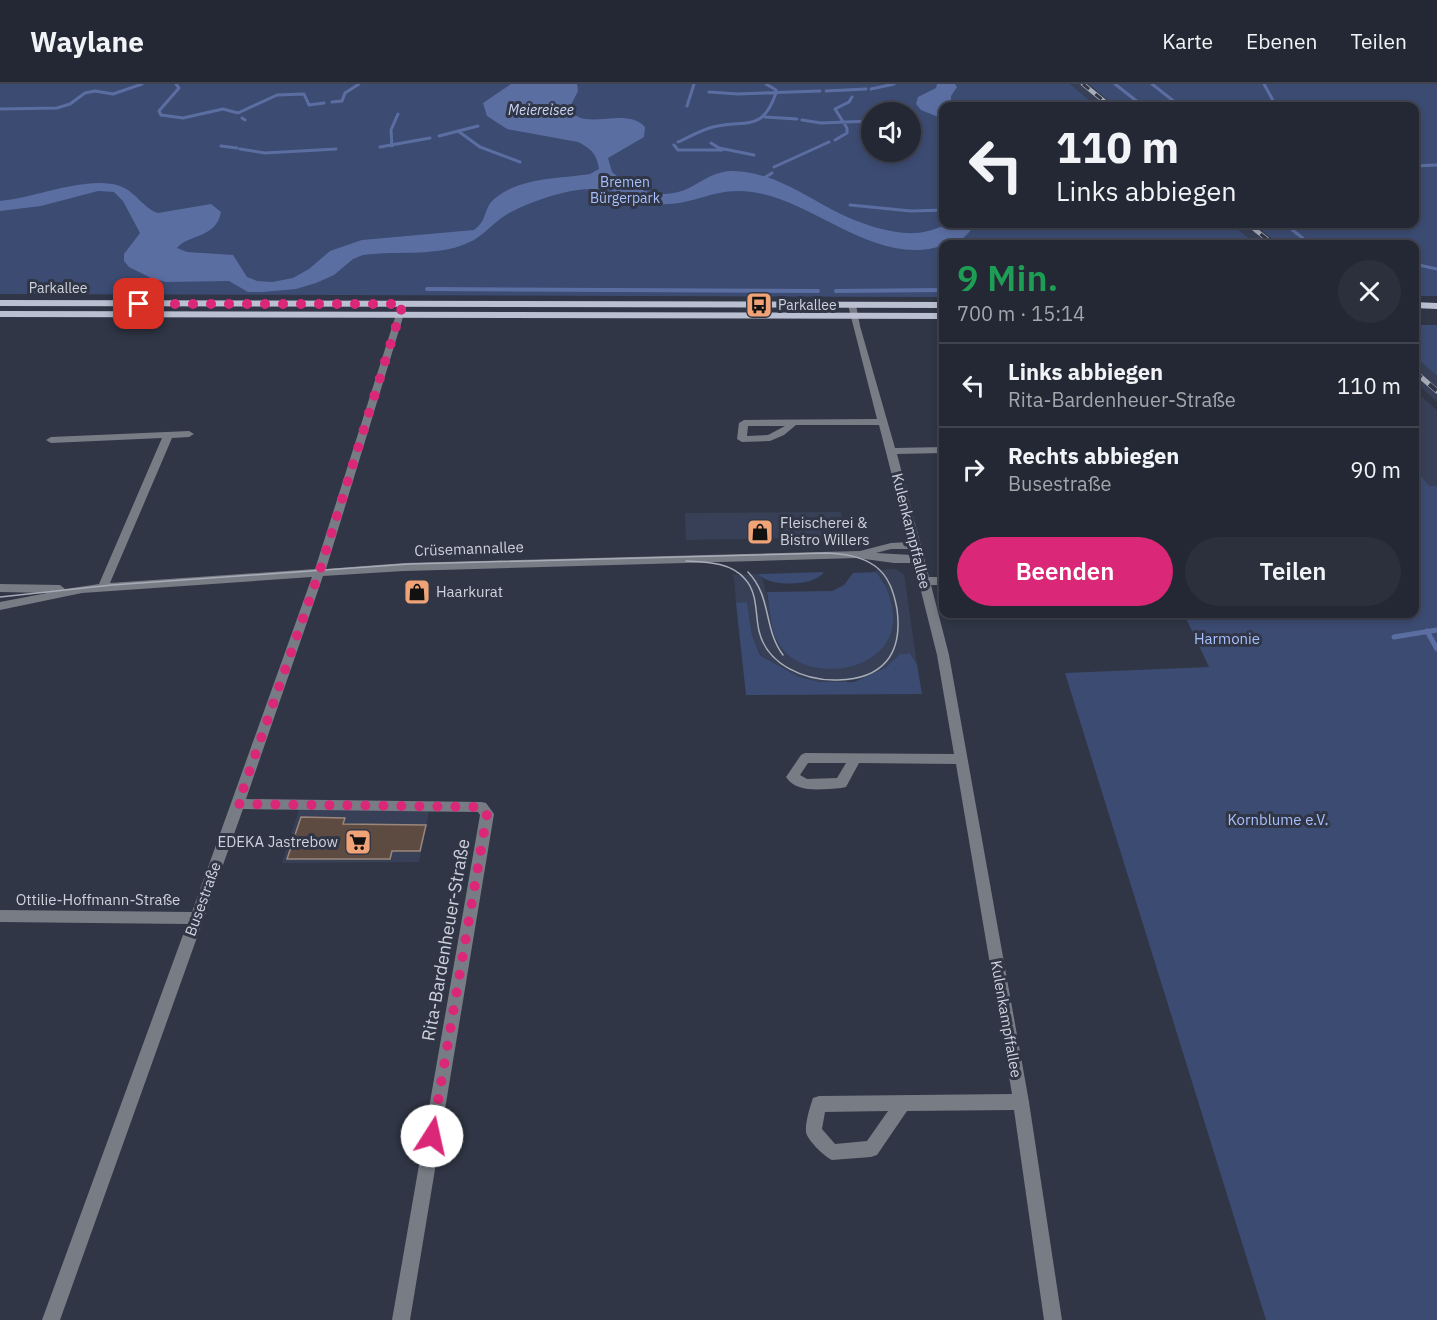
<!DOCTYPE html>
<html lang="de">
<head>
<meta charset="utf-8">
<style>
  body { margin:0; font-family:"IBM Plex Sans",sans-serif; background:#2c303c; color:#f1f3f6; height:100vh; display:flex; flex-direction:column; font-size:22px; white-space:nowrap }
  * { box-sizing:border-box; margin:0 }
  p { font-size:20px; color:#a3a6ac }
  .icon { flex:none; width:33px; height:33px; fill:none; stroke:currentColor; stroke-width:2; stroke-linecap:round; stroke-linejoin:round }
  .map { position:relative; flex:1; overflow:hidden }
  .panel { position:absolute; left:939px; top:156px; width:480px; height:378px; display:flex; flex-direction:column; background:#242834; border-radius:12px; box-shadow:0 3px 9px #0003,0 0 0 2px #41444f }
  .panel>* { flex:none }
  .top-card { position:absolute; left:939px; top:18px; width:480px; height:126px; border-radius:12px; box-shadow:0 3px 9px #0003,0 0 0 2px #41444f; background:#242834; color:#f1f3f6; overflow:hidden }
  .buttons { position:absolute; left:861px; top:18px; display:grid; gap:12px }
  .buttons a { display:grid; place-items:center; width:60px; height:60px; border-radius:50%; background:#242834; box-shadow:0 3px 9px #0003,0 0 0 2px #41444f; font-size:30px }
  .pin { position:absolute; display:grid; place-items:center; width:51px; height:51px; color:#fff; margin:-26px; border-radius:12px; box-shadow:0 3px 9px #0006 }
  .me { position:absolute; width:66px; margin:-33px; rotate:10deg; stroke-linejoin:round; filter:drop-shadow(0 0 4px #0008) }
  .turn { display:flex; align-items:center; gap:21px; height:126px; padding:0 18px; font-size:27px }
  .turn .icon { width:78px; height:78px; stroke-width:2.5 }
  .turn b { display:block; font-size:42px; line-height:51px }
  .round { display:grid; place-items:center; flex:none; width:63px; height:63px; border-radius:32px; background:#2c303c }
  .head { display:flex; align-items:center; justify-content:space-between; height:102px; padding:0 18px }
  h1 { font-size:36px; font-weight:600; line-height:45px; color:#1e9e55 }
  .cta { display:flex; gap:12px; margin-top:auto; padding:12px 18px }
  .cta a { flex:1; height:69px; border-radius:36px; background:#db2777; color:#fff; font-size:24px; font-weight:600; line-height:69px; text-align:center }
  .cta a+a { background:#2c303c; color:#f1f3f6 }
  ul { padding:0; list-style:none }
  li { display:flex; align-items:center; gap:18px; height:84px; padding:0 18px; border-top:2px solid #41444f }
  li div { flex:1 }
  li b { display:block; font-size:22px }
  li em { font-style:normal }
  header { display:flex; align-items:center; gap:36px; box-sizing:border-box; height:84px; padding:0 30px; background:#242834; border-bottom:2px solid #41444f }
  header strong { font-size:28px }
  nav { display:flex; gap:33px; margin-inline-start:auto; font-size:21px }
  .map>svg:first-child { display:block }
  .built { fill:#374056 }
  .green { fill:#3c4b72; fill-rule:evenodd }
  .water { fill:#5b6ea2 }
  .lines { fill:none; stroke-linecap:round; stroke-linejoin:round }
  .stream-far2 { stroke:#5b6ea2; stroke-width:3 }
  .stream-far1 { stroke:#5b6ea2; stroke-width:4 }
  .stream { stroke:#5b6ea2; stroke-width:5 }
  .building { fill:#5d4b41; stroke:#9a867b; stroke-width:1.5 }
  .minor { fill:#787c84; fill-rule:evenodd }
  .primary { fill:#bac0d1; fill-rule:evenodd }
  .tram { stroke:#a7acb7; stroke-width:1.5 }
  .rail-far1-casing { stroke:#a7acb7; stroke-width:4.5 }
  .rail-casing { stroke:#a7acb7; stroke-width:5 }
  .rail-far1 { stroke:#303646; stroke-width:3; stroke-dasharray:8; stroke-linecap:butt }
  .rail { stroke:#303646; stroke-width:4; stroke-dasharray:10; stroke-linecap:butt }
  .route { stroke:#db2777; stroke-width:10; stroke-dasharray:0 18 }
  .labels { text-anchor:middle; stroke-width:6; stroke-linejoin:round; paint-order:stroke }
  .far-water-label { font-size:14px; font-style:italic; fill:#ccd8f8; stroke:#303646 }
  .far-park-label { font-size:14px; fill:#a8bffd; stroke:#303646 }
  .far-street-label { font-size:14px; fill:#ced2dc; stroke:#303646 }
  .far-poi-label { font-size:14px; fill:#ced2dc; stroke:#303646; text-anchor:start }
  .poi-label { font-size:15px; fill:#ced2dc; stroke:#303646; text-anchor:start }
  .street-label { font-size:15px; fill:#ced2dc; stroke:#303646 }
  .park-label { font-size:15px; fill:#a8bffd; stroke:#303646 }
  .near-street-label { font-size:18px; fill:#ced2dc; stroke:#303646 }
</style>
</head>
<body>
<header>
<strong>Waylane</strong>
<nav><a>Karte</a><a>Ebenen</a><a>Teilen</a></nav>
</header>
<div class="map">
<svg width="1437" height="1236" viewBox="0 0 1437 1236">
  <rect width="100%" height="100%" fill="#303646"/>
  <path class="built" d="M1070 0H1089L1115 22H1096Z
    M1231 140H1254L1279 160H1256Z
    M1414 273 1437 292V318L1415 298Z
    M1415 307 1437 326V402H1429L1415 384Z
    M841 428 844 453 686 456 685 429Z
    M895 485 904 490 917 581 910 569 900 570 885 584 869 593 840 599 820 598 799 593 761 571 752 551 747 519H736L734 493 731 491 758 490 763 496 778 558 885 499 875 486Z
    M300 723H430L419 778 282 779Z"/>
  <path class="green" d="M0 0H1070L1096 22H944V140H1231L1256 160H944L943 213 0 210ZM872 28H910V68H872Z
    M1089 0H1437V212H1415L1414 160H1279L1254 140H1414V22H1115Z
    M1415 241H1437V292L1415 273Z
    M1415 384 1429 402H1437V1236H1266L1065 589 1209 583 1184 530H1414Z
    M824 488C815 503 768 503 758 490Z
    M876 488C887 501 891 514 893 530 898 590 801 603 778 558 770 545 770 523 767 508L832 507 844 501 853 489Z
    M747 518 752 551 760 571 799 593 820 598H854L885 584 900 570 910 569 917 581 922 610 746 611 736 519Z"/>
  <path class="water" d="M511 0H577L578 7 569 25C585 49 625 21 645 43L644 53 608 74 612 88C635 107 663 118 691 103 705 95 716 87 733 87 784 88 821 127 868 141 883 146 901 150 917 149 928 148 938 144 948 140 956 138 967 139 975 140 971 147 961 158 952 160 949 161 946 160 944 161 877 185 816 117 752 108 716 103 699 119 668 120 651 121 639 117 624 110 608 104 587 104 571 107 551 111 528 119 511 128 497 135 487 148 474 156 441 174 399 166 363 171L353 175 334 191 316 199 296 205 262 208H248L229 197 166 198 151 194 129 183 124 177V170L140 149 123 117 114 108 98 107 41 122 0 127V117C35 114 87 91 120 102 136 108 143 124 158 129L211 120 221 128C216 155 188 150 177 164L187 168 233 171 247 193 257 197 272 198 293 194 309 185 330 167 362 156 474 146C488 136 483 125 494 115 520 93 559 95 590 90L599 85C597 71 592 65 578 58L507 45 487 32 483 19Z
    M937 0H955L957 3 951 12V22H944L943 35 921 26 916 20 918 13 936 4Z"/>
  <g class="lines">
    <path class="stream-far2" d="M176 0 179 4 159 27 161 31 183 34 223 25 238 29 277 11 304 10 309 21 324 19
      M1115 0 1143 22
      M1152 0 1180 22
      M1264 0 1276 22
      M871 5 894 0
      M826 7 866 5
      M709 8 738 10 820 7
      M332 18 342 17 345 9 359 0
      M687 22 694 0
      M0 25 57 24 70 20 85 9 95 7 113 10 142 0
      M765 33 797 35
      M242 34 245 36
      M802 36 821 39 872 37
      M458 47 480 63 520 78
      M439 52 478 42
      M835 56 847 49V44L835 25 849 18 852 13
      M678 58C689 53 701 46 713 43 747 35 762 49 776 9V6L766 0
      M711 59 719 64 754 71
      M674 61 678 66H722
      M221 62 237 64
      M392 62 391 46 398 30
      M380 63 430 54
      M240 65 265 69 336 65
      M1414 82 1437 81
      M774 83 829 58
      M761 96 772 89
      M850 121 911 127 944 126
      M1285 140 1310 160
      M198 180 217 187
      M1414 180 1437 185"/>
    <path class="stream-far1" d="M427 205 818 207
      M836 207 944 206"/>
    <path class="stream" d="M1427 547 1437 565
      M1394 553 1437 546"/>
  </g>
  <path class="building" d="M301 733 345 734 343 740 426 741 420 767H392L390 775H287Z"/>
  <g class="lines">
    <path class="minor" d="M400 218 407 220 326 485 404 479 860 467 891 459 909 458 879 341H796L784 351 770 357 742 358 737 355 739 339 744 336 877 335 848 221 852 219 856 221 860 242 895 364 944 363V369L897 370 929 493H944V501H931L949 571 1029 1018 1062 1236H1044L1014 1026 907 1027 877 1071 871 1073 832 1076C825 1073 807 1056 806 1048 805 1039 810 1023 813 1014L819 1012 1012 1010 956 680 859 679 846 703 841 704C823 705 797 710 786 693L801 671 805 669 954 670 937 571 914 479H894L857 474 404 487 323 492 246 715 481 718 486 719 494 730 410 1236H392L480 731 478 728 243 725 60 1236H42L187 840 0 838V826L192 828 312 493 82 509 0 526V518L47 509 0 508V500L60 501 65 505 99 500 162 354 51 359 46 356 51 353 189 347 194 350 189 353 172 354 110 499 315 485ZM748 342H785L768 351 747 352ZM891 465H911L912 471 876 469ZM808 679H846L837 694 807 695 800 691ZM888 1027 867 1057 835 1060 822 1045 825 1028Z"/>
    <path class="primary" d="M0 216 944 218V224L0 222Z
      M1414 218 1437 219V225L1414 224Z
      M0 227 944 229V235L0 233Z"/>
    <path class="tram" d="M748 488C772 513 763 544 783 571
      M0 513 112 501 409 480 827 469C844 470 861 472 875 482 889 492 894 509 897 525 903 570 883 595 838 596 805 597 767 581 759 547 755 530 758 509 745 495 731 478 706 478 686 477"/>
    <defs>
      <path id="rail-far1" d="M1083 0 1110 22
        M1248 140 1273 160"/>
      <path id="rail" d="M1414 287 1437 307"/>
    </defs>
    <use href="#rail-far1" class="rail-far1-casing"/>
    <use href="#rail" class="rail-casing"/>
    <use href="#rail-far1" class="rail-far1"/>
    <use href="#rail" class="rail"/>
  </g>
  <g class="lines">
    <path class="route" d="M139 220H403L320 486 238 720 481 723 487 730 432 1052"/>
  </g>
  <defs>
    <symbol id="bus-square" viewBox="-11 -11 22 22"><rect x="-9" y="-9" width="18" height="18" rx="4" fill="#efa376" stroke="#303646"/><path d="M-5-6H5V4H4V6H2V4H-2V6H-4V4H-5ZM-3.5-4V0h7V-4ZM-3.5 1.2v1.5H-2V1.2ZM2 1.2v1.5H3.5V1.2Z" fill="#111"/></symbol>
    <symbol id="shop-square" viewBox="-11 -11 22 22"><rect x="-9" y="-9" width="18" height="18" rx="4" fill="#efa376" stroke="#303646"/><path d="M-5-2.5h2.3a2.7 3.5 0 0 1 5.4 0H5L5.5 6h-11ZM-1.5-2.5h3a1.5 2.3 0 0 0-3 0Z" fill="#111"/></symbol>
    <symbol id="supermarket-square" viewBox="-11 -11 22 22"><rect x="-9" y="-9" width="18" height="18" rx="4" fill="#efa376" stroke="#303646"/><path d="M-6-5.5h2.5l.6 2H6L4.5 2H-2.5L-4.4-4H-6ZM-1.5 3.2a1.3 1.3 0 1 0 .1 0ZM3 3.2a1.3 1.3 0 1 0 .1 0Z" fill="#111"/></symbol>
  </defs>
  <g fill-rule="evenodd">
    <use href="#bus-square" x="744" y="206" width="30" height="30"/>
    <use href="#shop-square" x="745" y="433" width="30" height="30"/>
    <use href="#shop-square" x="402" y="493" width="30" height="30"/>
    <use href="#supermarket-square" x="343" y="743" width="30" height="30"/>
  </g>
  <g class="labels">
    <g class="far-water-label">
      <text x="541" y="31">Meiereisee</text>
    </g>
    <g class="far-park-label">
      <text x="625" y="103">Bremen<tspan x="625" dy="16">Bürgerpark</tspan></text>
    </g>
    <g class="far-street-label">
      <text x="58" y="209">Parkallee</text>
    </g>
    <g class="far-poi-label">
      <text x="778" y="226">Parkallee</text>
    </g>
    <g class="poi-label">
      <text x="780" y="444">Fleischerei &amp;<tspan x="780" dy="17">Bistro Willers</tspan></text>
      <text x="436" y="513">Haarkurat</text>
      <text x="338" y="763" text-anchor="end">EDEKA Jastrebow</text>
    </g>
    <g class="street-label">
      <text transform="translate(911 447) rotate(76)" y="5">Kulenkampffallee</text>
      <text transform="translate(469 465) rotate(-2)" y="5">Crüsemannallee</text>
      <text transform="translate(203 815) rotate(-70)" y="5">Busestraße</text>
      <text x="98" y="821">Ottilie-Hoffmann-Straße</text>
      <text transform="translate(1006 935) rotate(80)" y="5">Kulenkampffallee</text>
    </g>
    <g class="park-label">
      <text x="1227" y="560">Harmonie</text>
      <text x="1278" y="741">Kornblume e.V.</text>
    </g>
    <g class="near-street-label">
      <text transform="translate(446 856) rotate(-80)" y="6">Rita-Bardenheuer-Straße</text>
    </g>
  </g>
</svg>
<div class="buttons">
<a><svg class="icon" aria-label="sound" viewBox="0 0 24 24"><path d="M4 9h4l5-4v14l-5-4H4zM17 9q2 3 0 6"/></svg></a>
</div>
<div class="pin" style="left:139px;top:220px;background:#d93025"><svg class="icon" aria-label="arrive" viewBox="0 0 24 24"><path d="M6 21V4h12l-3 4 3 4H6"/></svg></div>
<svg class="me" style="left:432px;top:1052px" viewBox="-20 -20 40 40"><circle r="19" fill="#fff"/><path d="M0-13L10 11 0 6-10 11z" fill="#db2777"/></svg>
<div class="top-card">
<div class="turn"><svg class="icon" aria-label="left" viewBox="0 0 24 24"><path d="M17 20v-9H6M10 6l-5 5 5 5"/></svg><div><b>110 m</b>Links abbiegen</div></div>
</div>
<section class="panel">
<div class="head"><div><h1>9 Min.</h1><p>700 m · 15:14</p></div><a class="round"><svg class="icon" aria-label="close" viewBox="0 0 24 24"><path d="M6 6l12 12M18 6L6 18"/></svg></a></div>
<ul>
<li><svg class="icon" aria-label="left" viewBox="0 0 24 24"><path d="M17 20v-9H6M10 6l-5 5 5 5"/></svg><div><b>Links abbiegen</b><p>Rita-Bardenheuer-Straße</p></div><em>110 m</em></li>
<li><svg class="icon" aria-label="right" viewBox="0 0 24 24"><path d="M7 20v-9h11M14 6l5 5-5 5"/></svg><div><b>Rechts abbiegen</b><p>Busestraße</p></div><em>90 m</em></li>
</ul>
<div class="cta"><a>Beenden</a><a>Teilen</a></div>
</section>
</div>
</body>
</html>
